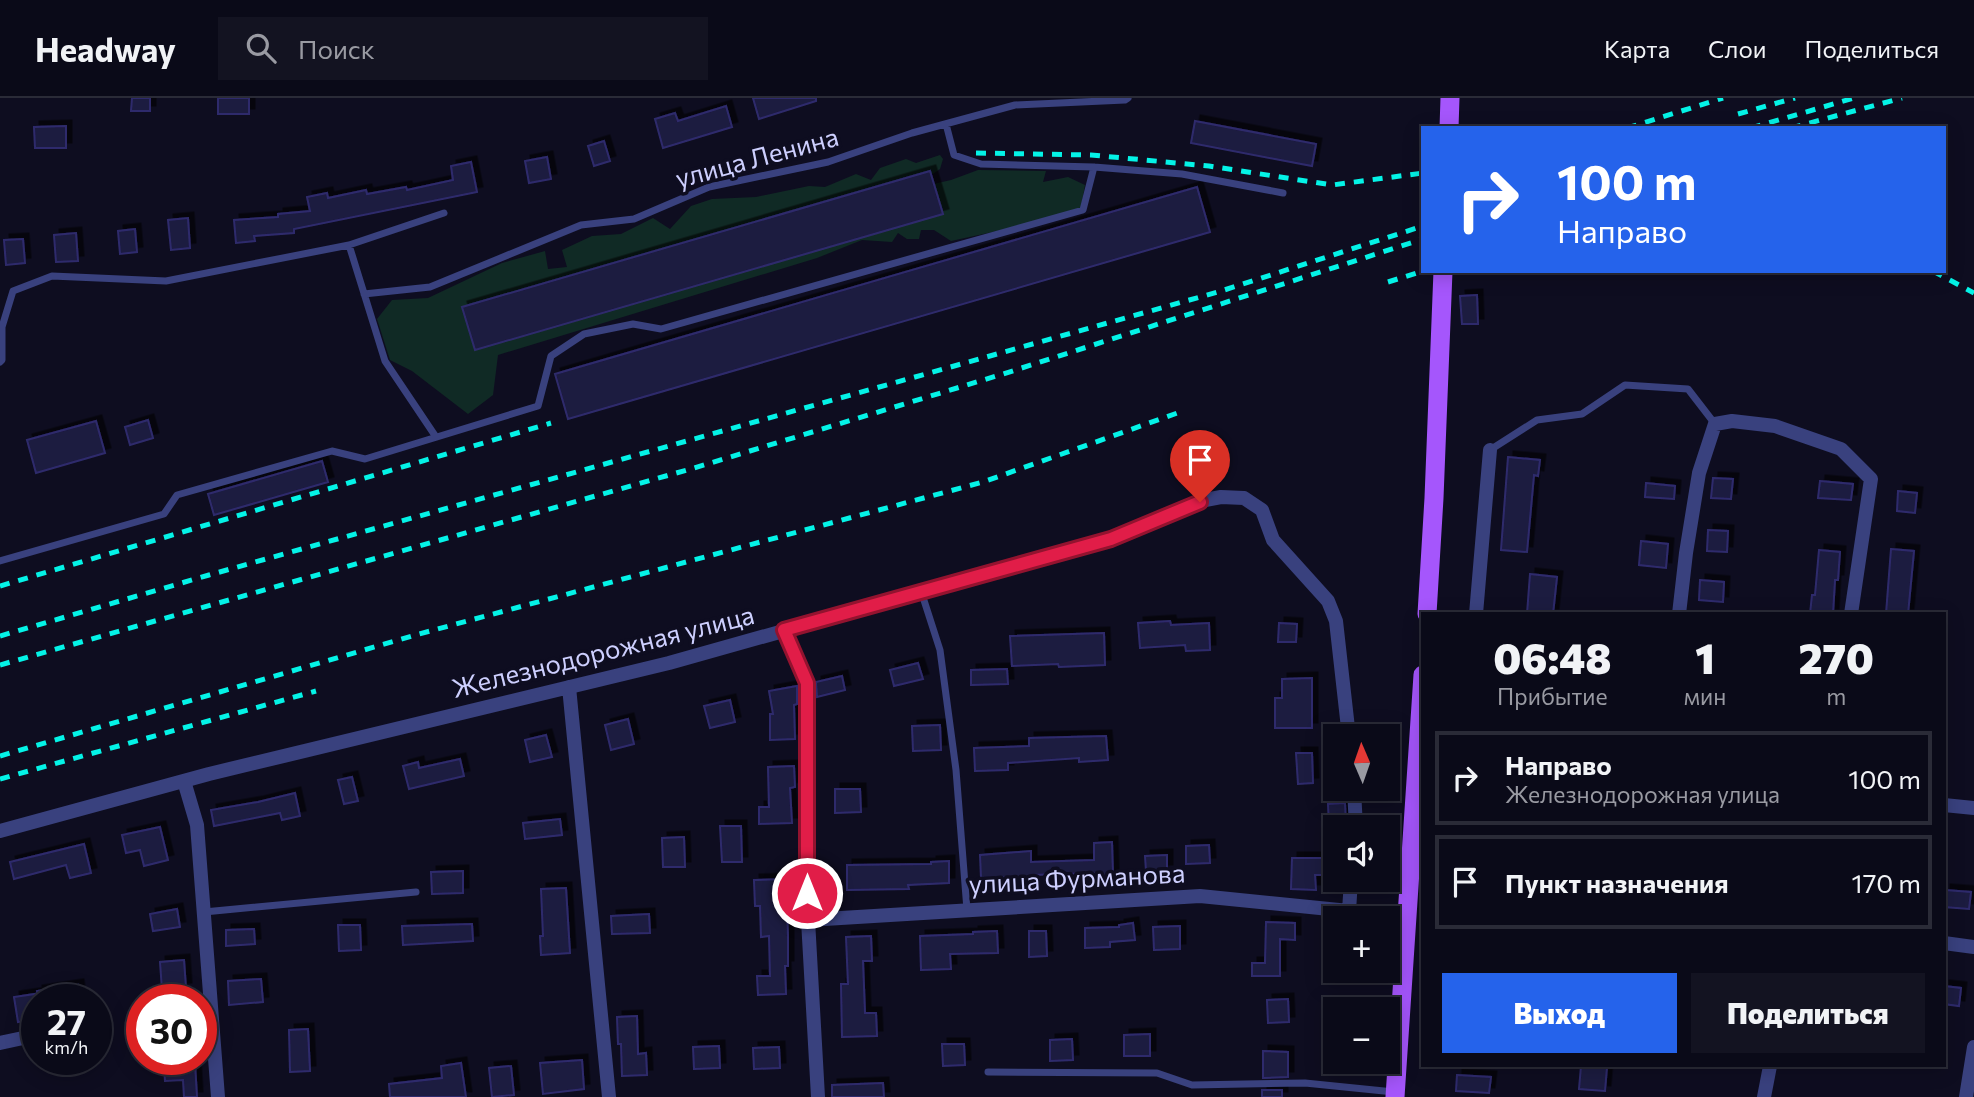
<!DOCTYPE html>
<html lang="ru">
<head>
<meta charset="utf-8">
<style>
  body { margin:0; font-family:Commissioner,sans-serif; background:#131321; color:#f1f3f6; height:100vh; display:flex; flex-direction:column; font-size:26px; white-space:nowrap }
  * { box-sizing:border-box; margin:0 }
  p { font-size:23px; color:#999aa2 }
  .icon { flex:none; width:38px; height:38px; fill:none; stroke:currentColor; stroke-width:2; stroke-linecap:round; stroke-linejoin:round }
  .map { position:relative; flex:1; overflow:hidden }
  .side { position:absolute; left:1421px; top:514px; width:525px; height:455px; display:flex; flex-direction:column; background:#0a0a18; border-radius:0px; box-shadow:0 4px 18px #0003,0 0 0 2px #2a2b37 }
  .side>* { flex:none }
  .banner { position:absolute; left:1421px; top:28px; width:525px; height:147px; border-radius:0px; box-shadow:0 4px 18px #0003,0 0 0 2px #2a2b37; background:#2563eb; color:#fff; overflow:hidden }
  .needle { width:46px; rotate:358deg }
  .controls { position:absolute; left:1323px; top:626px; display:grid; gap:14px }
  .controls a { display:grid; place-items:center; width:77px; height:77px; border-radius:0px; background:#0a0a18; box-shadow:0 4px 18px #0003,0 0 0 2px #2a2b37; font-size:35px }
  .speed { position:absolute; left:21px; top:886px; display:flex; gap:14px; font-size:35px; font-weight:700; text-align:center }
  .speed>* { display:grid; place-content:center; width:91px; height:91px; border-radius:50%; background:#0a0a18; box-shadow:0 4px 18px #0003,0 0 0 2px #2a2b37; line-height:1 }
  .speed small { font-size:18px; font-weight:400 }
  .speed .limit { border:10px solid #d22; background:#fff; color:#111 }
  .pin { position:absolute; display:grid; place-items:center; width:60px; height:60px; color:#fff; margin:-72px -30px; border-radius:50% 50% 50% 0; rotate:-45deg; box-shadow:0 0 7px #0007 }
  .pin .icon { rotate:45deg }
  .me { position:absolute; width:77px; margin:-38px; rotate:0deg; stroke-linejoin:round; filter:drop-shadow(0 0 5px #0008) }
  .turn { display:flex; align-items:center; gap:24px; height:147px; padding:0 21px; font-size:32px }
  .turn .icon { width:91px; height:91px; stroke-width:2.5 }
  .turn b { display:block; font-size:49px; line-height:60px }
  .eta { display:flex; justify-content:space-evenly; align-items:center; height:119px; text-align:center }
  .eta b { font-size:42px; font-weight:800; line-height:49px }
  .primary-button { display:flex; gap:14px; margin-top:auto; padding:14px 21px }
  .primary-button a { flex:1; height:80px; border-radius:0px; background:#2563eb; color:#fff; font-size:28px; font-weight:800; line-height:80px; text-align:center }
  .primary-button a+a { background:#131321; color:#f1f3f6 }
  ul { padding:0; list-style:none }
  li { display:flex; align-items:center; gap:21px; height:94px; margin:0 14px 10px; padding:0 7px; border:4px solid #2a2b37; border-radius:0px }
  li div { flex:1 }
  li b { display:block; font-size:26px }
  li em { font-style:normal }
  header { display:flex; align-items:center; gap:42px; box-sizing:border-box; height:98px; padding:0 35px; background:#0a0a18; border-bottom:2px solid #2a2b37 }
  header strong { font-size:33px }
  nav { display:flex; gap:38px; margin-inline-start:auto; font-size:24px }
  .search { width:490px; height:63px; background:#131321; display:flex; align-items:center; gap:18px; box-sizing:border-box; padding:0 24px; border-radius:0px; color:#999aa2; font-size:26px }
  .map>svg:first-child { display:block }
  .green { fill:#102a25 }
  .building { fill:#1c1a41; stroke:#2f2c6c; stroke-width:2; filter:url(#shadow) }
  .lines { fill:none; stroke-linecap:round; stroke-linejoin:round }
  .service { stroke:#39417e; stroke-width:7 }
  .minor { stroke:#39417e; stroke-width:14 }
  .primary { stroke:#a556fc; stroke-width:19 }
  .rail { stroke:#04f3e7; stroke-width:5; stroke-dasharray:10 9; stroke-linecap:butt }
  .route-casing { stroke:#92132f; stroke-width:18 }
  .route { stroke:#e11d48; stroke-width:12 }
  .labels { text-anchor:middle; stroke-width:7; stroke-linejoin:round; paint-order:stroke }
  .street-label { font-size:26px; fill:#cdcffe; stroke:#0e0d20 }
</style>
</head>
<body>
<header>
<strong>Headway</strong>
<div class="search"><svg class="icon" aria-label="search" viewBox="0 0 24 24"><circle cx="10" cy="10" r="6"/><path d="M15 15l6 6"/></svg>Поиск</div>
<nav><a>Карта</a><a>Слои</a><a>Поделиться</a></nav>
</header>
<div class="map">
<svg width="1974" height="999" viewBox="0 0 1974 999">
  <defs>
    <filter id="shadow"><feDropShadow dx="5.5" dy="-5.5" stdDeviation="0" flood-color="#0009"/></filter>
  </defs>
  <rect width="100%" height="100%" fill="#0e0d20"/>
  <path class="green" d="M940 57 943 61 940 71 927 80 929 87 951 82 978 72 1046 73 1043 84 1068 79 1085 87 1080 115 951 143 934 132H921L919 141H907L898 135 892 144 862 142 817 160 498 257 493 297 468 316 412 273 390 262 377 221 392 202 428 200 502 165 545 153 548 171 567 169 562 152 592 138 621 136 653 120 670 131 691 108 712 101 756 99 809 88 825 89 856 76 871 82 880 70 906 61 916 65Z"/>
  <path class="building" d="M132 0H150V13H131Z
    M218 0H249V16H218Z
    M753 0H816V3L759 21Z
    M726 8 732 29 663 50 655 21 675 15 678 23Z
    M1195 23 1316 46 1312 68 1191 45Z
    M66 28V50H35L34 29Z
    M604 43 610 63 594 68 588 48Z
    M547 59 551 81 529 85 525 63Z
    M471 64 477 94 294 131V135L254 138 255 143 236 145 234 122 278 119V116L310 113 307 99 327 95 328 100 366 92 367 96 406 89 407 92 453 82 451 68Z
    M930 73 943 116 475 252 462 209Z
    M1197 89 1210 134 568 321 555 276Z
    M188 120 190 150 171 152 168 122Z
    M135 131 137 154 120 156 118 133Z
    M76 135 78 163 56 164 54 137Z
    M23 141 25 165 6 167 4 142Z
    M1477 197 1478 226H1462L1460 198Z
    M148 322 153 340 130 347 125 329Z
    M96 323 105 355 36 375 27 342Z
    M1508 359 1540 362 1538 378 1534 377 1527 454 1501 452Z
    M322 363 328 384 214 417 208 396Z
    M1713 380 1733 381 1731 401 1711 400Z
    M1820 383 1853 386 1851 402 1818 400Z
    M1646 385 1675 388 1674 401 1645 399Z
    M1898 393 1917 395 1915 415 1897 413Z
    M1708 432 1728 433 1727 454 1707 453Z
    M1641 443 1668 446 1666 470 1639 467Z
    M1891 451 1914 453 1908 516H1886Z
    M1819 452 1840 454 1838 482H1835L1833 516H1810L1812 497H1815Z
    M1530 476 1557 479 1553 516H1527Z
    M1700 482 1724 484 1723 504 1699 502Z
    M1170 523 1171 527 1209 525 1210 552 1186 553 1185 547 1140 550 1138 525Z
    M1279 525 1297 526 1296 544H1278Z
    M1104 535 1105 567 1059 569 1058 566 1012 568 1010 538Z
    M918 565 923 581 894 588 890 572Z
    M1007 571 1008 586 971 587V572Z
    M842 578 845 592 817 599 816 584Z
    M1312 580V630H1275V600H1282V581Z
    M797 588V606L794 607 795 641 770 642V616H773L769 593Z
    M730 602 735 624 710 630 704 608Z
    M628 621 634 646 611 652 605 627Z
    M940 627 941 652 913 653 912 628Z
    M546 637 552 659 530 664 525 642Z
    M1106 638 1108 662 1079 664V660L1008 665V672L975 673 974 650 1029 648V640Z
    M1296 655H1312L1313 685 1298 686Z
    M460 661 464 678 409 691 403 668 418 664 419 670Z
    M794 668 795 689 790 690 792 725 759 726V709H769L768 669Z
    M352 679 358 703 344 706 338 682Z
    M835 691H860L861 714 835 715Z
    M295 695 300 718 282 722 280 715 214 728 211 712 258 704Z
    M1345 705 1346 727 1329 728 1328 706Z
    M560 721 562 737 525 741 523 725Z
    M720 728H741L742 764H722Z
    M160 729 168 762 144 768 140 752 126 755 122 737Z
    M684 739 685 769H663L662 740Z
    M1112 744 1113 777 1095 778V775L1032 777V780L1015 781V779L981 780 980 757 1031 753V764L1094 762V745Z
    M84 746 91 775 70 780 66 767 14 781 10 764Z
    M1209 747 1210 765 1186 766V748Z
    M1167 757V772L1146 773 1145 758Z
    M1292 760H1328L1327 777H1315L1316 792 1291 791Z
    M949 763V785L908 787 909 791 847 792V767L931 766V764Z
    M463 773V795L432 796 431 774Z
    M786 781 788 838V868H785L786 896 758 897 757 878H770L769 838 761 839 760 808H755L754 782Z
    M566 790 570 855 541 857 540 838H543L541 791Z
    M1945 792 1971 794 1969 811 1944 809Z
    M177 811 180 829 153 833 150 816Z
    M649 816 650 835 612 836 611 818Z
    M1266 824 1295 825V842L1280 841V878H1252V865H1265Z
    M1133 825 1135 842 1110 844V849L1085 850V830L1119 829V827Z
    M472 826 473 843 403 847 402 828Z
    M338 827H360L361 852 339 853Z
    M1180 828V851L1154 852 1153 829Z
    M254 831 255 846 226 848V832Z
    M997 833 998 855 950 856 951 871 921 872 920 838 973 836V834Z
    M1029 833H1046L1047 858 1029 859Z
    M871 838 872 863H863L865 915H876L877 938 842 939 841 886H848L846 839Z
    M184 862 186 890 162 892 160 864Z
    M261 881 263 904 229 907 228 883Z
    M78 887 80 901H38L37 893Z
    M1944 888 1961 890 1959 908 1944 906Z
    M35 896 37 921 18 924 14 899Z
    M1288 901 1289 924 1268 925 1267 902Z
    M637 918 638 956 646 955 647 977 622 978 621 946H618L617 919Z
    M308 931 310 973 290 974 289 932Z
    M1150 936V958H1124V937Z
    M1072 941 1073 962 1050 963V942Z
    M942 946H964L965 967 943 968Z
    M719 948 720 970 694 971 693 949Z
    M779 949 780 970 754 971 753 950Z
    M1263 953 1288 954V979L1263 980Z
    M582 962 584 991 543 996 540 965Z
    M195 965 197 999H184L183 982 165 983 164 968Z
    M461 965 466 999H390L389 986 442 980 441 968Z
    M511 968 514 997 492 999 489 970Z
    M1581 968 1607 969 1605 993 1579 991Z
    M1457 977 1491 979 1489 995 1456 993Z
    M883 985 884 999H832V987Z
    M1262 992H1282V999H1262Z"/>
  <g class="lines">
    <path class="service" d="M946 26 954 57 981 66 1094 69 1182 76 1283 95
      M349 147 385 263 436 339
      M364 196 430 189 581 127 634 121 709 89 828 64 912 35 1015 7 1125 2 1128 0
      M2 229 13 193 52 178 166 183 349 147 444 115
      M0 264 2 262V229L0 228
      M1490 352 1537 322 1582 316 1625 287 1688 291 1715 326
      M0 463 164 416 177 397 332 353 365 361 538 308 551 258 584 236 633 226 661 231 1083 112 1094 69
      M921 493 940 552 956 672 967 812
      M204 814 416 794
      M988 974 1157 975 1192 987 1305 985 1394 994"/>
    <path class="minor" d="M1476 516 1490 352
      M1679 516 1686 455 1699 375 1715 326 1732 323 1775 328 1841 351 1871 381 1851 516
      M784 532 807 585 808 822 818 999
      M569 589 609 999
      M184 683 197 727 218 999
      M1354 691 1356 730
      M1944 707 1974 710
      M0 733 209 676 669 565 1111 441 1200 403 1221 399 1244 400 1262 412 1273 442 1328 503 1336 523 1349 639
      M808 822 1200 798 1349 813 1351 782
      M1944 845 1974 849
      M0 945 37 937
      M1764 999 1770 968
      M1966 999 1974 949"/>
    <path class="primary" d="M1449 30 1450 0
      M1427 516 1434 400 1443 173
      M1395 999 1423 577"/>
    <path class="rail" d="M1738 16 1795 0
      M1627 30 1723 0
      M1751 30 1854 0
      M1791 30 1902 0
      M976 55 1091 57 1209 68 1332 87 1423 75
      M1933 173 1974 195
      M1388 184 1423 173
      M0 488 551 325
      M0 538 209 477 1218 194 1423 128
      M0 567 694 370 1003 276 1423 141
      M0 658 419 536 983 384 1183 313
      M0 681 316 593"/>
  </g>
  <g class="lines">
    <defs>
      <path id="route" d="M807 795V585L784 532 1111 441 1200 404"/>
    </defs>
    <use href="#route" class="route-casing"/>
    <use href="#route" class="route"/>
  </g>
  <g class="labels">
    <g class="street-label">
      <text transform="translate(757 60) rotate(-15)" y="9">улица Ленина</text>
      <text transform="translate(603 554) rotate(-14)" y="9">Железнодорожная улица</text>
      <text transform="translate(1077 781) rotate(-3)" y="9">улица Фурманова</text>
    </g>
  </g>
</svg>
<div class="controls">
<a><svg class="needle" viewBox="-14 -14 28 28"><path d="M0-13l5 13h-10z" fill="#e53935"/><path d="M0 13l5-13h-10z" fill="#999aa2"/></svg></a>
<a><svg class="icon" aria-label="sound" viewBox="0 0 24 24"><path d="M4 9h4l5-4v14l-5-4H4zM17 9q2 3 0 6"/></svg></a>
<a>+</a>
<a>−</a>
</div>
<div class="speed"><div>27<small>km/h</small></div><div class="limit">30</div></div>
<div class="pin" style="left:1200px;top:404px;background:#d93025"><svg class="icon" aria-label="arrive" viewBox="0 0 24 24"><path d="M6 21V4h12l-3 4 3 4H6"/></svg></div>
<svg class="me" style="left:807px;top:795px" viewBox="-20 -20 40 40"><circle r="17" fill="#e11d48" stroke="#fff" stroke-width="3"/><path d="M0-11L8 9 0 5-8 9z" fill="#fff"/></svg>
<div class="banner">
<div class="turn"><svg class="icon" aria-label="right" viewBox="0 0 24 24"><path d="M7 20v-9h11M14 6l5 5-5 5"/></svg><div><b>100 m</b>Направо</div></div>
</div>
<section class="side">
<div class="eta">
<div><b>06:48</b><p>Прибытие</p></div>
<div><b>1</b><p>мин</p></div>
<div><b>270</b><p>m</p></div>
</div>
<ul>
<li><svg class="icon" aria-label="right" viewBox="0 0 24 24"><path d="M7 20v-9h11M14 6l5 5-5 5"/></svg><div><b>Направо</b><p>Железнодорожная улица</p></div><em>100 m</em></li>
<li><svg class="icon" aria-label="arrive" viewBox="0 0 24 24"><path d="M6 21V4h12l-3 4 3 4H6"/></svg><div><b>Пункт назначения</b></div><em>170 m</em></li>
</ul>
<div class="primary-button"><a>Выход</a><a>Поделиться</a></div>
</section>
</div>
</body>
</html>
